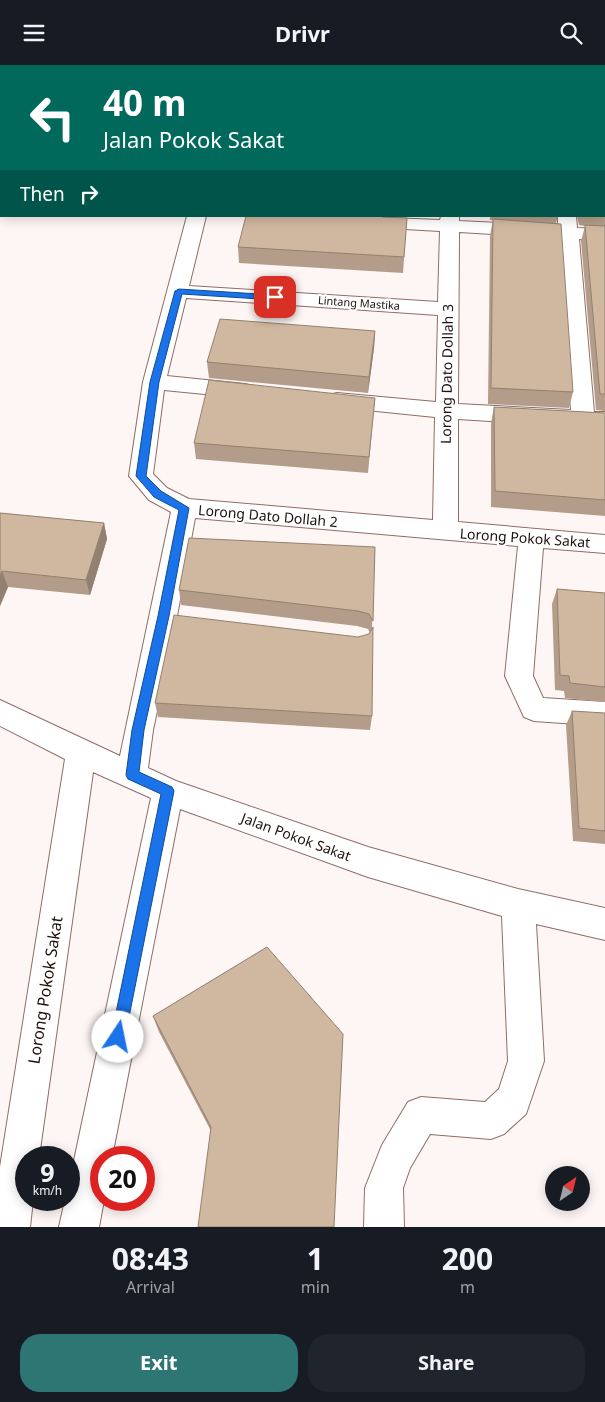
<!DOCTYPE html>
<html lang="en">
<head>
<meta charset="utf-8">
<style>
  body { margin:0; font-family:"Noto Sans",sans-serif; background:#20242c; color:#f1f3f6; height:100vh; display:flex; flex-direction:column; font-size:19px; white-space:nowrap }
  * { box-sizing:border-box; margin:0 }
  p { font-size:16px; color:#9ea1a6 }
  .icon { flex:none; width:28px; height:28px; fill:none; stroke:currentColor; stroke-width:2; stroke-linecap:round; stroke-linejoin:round }
  .map { position:relative; height:1162px; overflow:hidden }
  .drawer { display:flex; flex-direction:column; background:#171b24; flex:1 }
  .drawer>* { flex:none }
  .top-card { position:absolute; left:0px; top:0px; width:605px; height:152px; box-shadow:0 2px 12px #0003; background:#00695c; color:#fff; overflow:hidden }
  .needle { width:32px; rotate:35deg }
  .fabs { position:absolute; left:545px; top:1101px; display:grid; gap:10px }
  .fabs a { display:grid; place-items:center; width:45px; height:45px; border-radius:50%; background:#171b24; box-shadow:0 2px 12px #0003; font-size:25px }
  .speed { position:absolute; left:15px; top:1081px; display:flex; gap:10px; font-size:25px; font-weight:700; text-align:center }
  .speed>* { display:grid; place-content:center; width:65px; height:65px; border-radius:50%; background:#171b24; box-shadow:0 2px 12px #0003; line-height:1 }
  .speed small { font-size:12px; font-weight:400 }
  .speed .limit { border:8px solid #d22; background:#fff; color:#111 }
  .pin { position:absolute; display:grid; place-items:center; width:42px; height:42px; color:#fff; margin:-21px; border-radius:10px; box-shadow:0 2px 8px #0006 }
  .me { position:absolute; width:55px; margin:-28px; rotate:11deg; stroke-linejoin:round; filter:drop-shadow(0 0 4px #0008) }
  .turn { display:flex; align-items:center; gap:18px; height:105px; padding:0 20px; font-size:22px }
  .turn .icon { width:65px; height:65px; stroke-width:2.5 }
  .turn b { display:block; font-size:35px; line-height:42px }
  .then { display:flex; align-items:center; height:48px; padding:0 20px; background:#0003; gap:10px; font-size:19px }
  .eta { display:flex; justify-content:space-evenly; align-items:center; height:85px; text-align:center }
  .eta b { font-size:30px; font-weight:700; line-height:35px }
  .action { display:flex; gap:10px; margin-top:auto; padding:10px 20px }
  .action a { flex:1; height:58px; border-radius:20px; background:#2d7673; color:#fff; font-size:20px; font-weight:700; line-height:58px; text-align:center }
  .action a+a { background:#20242c; color:#f1f3f6 }
  header { display:flex; justify-content:space-between; align-items:center; height:65px; padding:0 20px; background:#171b24; font-size:22px; font-weight:700 }
  .map>svg:first-child { display:block }
  .lines { fill:none; stroke-linecap:round; stroke-linejoin:round }
  .minor-casing { stroke:#8e6d65; stroke-width:2 }
  .minor { fill:#fff; fill-rule:evenodd }
  .wall { fill:#b39d8a }
  .shaded-wall { fill:#928070 }
  .building { fill:#d0b7a0; stroke:#928070 }
  .route { fill:#1a73e8; stroke:#114b97 }
  .labels { text-anchor:middle; stroke-width:4.5; stroke-linejoin:round; paint-order:stroke }
  .far-street-label { font-size:11px; fill:#1c100d; stroke:#fff }
  .street-label { font-size:14px; fill:#1c100d; stroke:#fff }
  .near-street-label { font-size:16px; fill:#1c100d; stroke:#fff }
</style>
</head>
<body>
<header><svg class="icon" aria-label="menu" viewBox="0 0 24 24"><path d="M4 6h16M4 12h16M4 18h16"/></svg>Drivr<svg class="icon" aria-label="search" viewBox="0 0 24 24"><circle cx="10" cy="10" r="6"/><path d="M15 15l6 6"/></svg></header>
<div class="map">
<svg width="605" height="1162" viewBox="0 0 605 1162">
  <rect width="100%" height="100%" fill="#fef6f4"/>
  <g class="lines">
    <defs>
      <path id="minor" d="M444 0H460V1H444Z
        M187 151H206L189 221 438 237 440 166 369 162 362 160 359 156 362 152 440 155 441 151H459V156L558 161V151H576L577 163 605 164V176L579 174 594 347H605V363L458 354V457L605 470V488L543 483 533 611 543 633 605 637V661L534 656 524 652 505 611 518 481 195 453 177 551 153 665 148 703 176 716 368 782 518 824 605 843V875L536 859 544 996 526 1049 504 1069 491 1074 430 1069 410 1103 403 1123 404 1162H364L365 1123 382 1080 408 1037 421 1032 485 1037 499 1024 508 996 502 851 368 812 180 744 112 1092H101V1135H104L99 1162H59L65 1135H69V1119L151 733 93 707 39 1092H26V1135H33L30 1162H0V1102L65 694 0 661V635L120 691 171 447 149 435 129 411 143 317ZM459 167 559 173 571 345 458 339ZM186 233 438 250 436 337 337 328 329 330 326 335 329 340 337 342 435 352 433 455 189 434 167 423 153 409 164 325 245 333 253 331 256 326 253 321 245 319 167 311Z"/>
    </defs>
    <use href="#minor" class="minor-casing"/>
    <use href="#minor" class="minor"/>
  </g>
  <path class="wall" d="M498 0H605V346L596 345 581 176 585 161 579 160 577 151H604V1H498Z
    M490 151H558L556 158 573 327 569 343 488 339 490 170 493 155H490Z
    M383 152 407 153 403 208 239 198 238 182Z
    M375 266 374 283 368 328 209 313 207 297Z
    M375 333 368 408 196 394 194 378Z
    M494 342 605 348V451L491 442V358Z
    M0 448 104 458 107 474 90 530 8 522 0 541Z
    M375 482 372 563V651L370 665 158 652 155 638 369 569 370 568 368 564 357 561 181 540 179 525Z
    M557 524 605 528V637L565 633 564 626 555 625 552 539Z
    M572 646 605 648V779L573 776 566 660Z
    M267 882 211 1066 159 967 153 951Z"/>
  <path class="shaded-wall" d="M375 266 374 283 368 328 369 312Z
    M104 458 107 474 90 530 86 515Z
    M2 506 8 522 0 541V512Z"/>
  <path class="building" d="M210 0H377L376 1H210Z
    M500 0H605V146H604V1H500Z
    M246 151H382V152L407 153 404 192 238 182Z
    M493 154 561 159 573 327 491 323Z
    M585 160 605 161V329H600Z
    M220 254 375 266 369 312 207 297Z
    M209 315 375 333 369 392 194 378Z
    M494 342 605 348V435L495 426Z
    M0 448 104 458 86 515 2 506 0 512Z
    M189 473 375 482 373 556 369 549 358 546 179 525Z
    M557 524 605 528V622L570 618 569 611 560 610Z
    M174 550 358 572 369 569 373 562 372 651 155 638Z
    M572 646 605 648V766L579 763Z
    M267 882 343 969 334 1162H198L211 1062 153 951Z"/>
  <path class="route" d="M179 224 275 230 279 232 275 235 182 229 159 317 146 411 161 426 189 443 169 551 144 665 139 707 172 722 174 726 125 972 123 978 118 980 113 978 111 972 161 729 128 714 126 710 132 665 158 551 179 445 154 432 136 411 150 317 175 226Z"/>
  <g class="labels">
    <g class="far-street-label">
      <text transform="translate(359 238) rotate(4)" y="4">Lintang Mastika</text>
    </g>
    <g class="street-label">
      <text transform="translate(447 309) rotate(-89)" y="5">Lorong Dato Dollah 3</text>
      <text transform="translate(268 451) rotate(5)" y="5">Lorong Dato Dollah 2</text>
      <text transform="translate(525 473) rotate(4)" y="5">Lorong Pokok Sakat</text>
      <text transform="translate(296 772) rotate(20)" y="5">Jalan Pokok Sakat</text>
    </g>
    <g class="near-street-label">
      <text transform="translate(45 925) rotate(-81)" y="6">Lorong Pokok Sakat</text>
    </g>
  </g>
</svg>
<div class="fabs">
<a><svg class="needle" viewBox="-14 -14 28 28"><path d="M0-13l5 13h-10z" fill="#e53935"/><path d="M0 13l5-13h-10z" fill="#9ea1a6"/></svg></a>
</div>
<div class="speed"><div>9<small>km/h</small></div><div class="limit">20</div></div>
<div class="pin" style="left:275px;top:232px;background:#d93025"><svg class="icon" aria-label="arrive" viewBox="0 0 24 24"><path d="M6 21V4h12l-3 4 3 4H6"/></svg></div>
<svg class="me" style="left:118px;top:972px" viewBox="-20 -20 40 40"><circle r="19" fill="#fff"/><path d="M0-13L10 11 0 6-10 11z" fill="#1a73e8"/></svg>
<div class="top-card">
<div class="turn"><svg class="icon" aria-label="left" viewBox="0 0 24 24"><path d="M17 20v-9H6M10 6l-5 5 5 5"/></svg><div><b>40 m</b>Jalan Pokok Sakat</div></div>
<div class="then">Then<svg class="icon" aria-label="right" viewBox="0 0 24 24"><path d="M7 20v-9h11M14 6l5 5-5 5"/></svg></div>
</div>
</div>
<section class="drawer">
<div class="eta">
<div><b>08:43</b><p>Arrival</p></div>
<div><b>1</b><p>min</p></div>
<div><b>200</b><p>m</p></div>
</div>
<div class="action"><a>Exit</a><a>Share</a></div>
</section>
</body>
</html>
